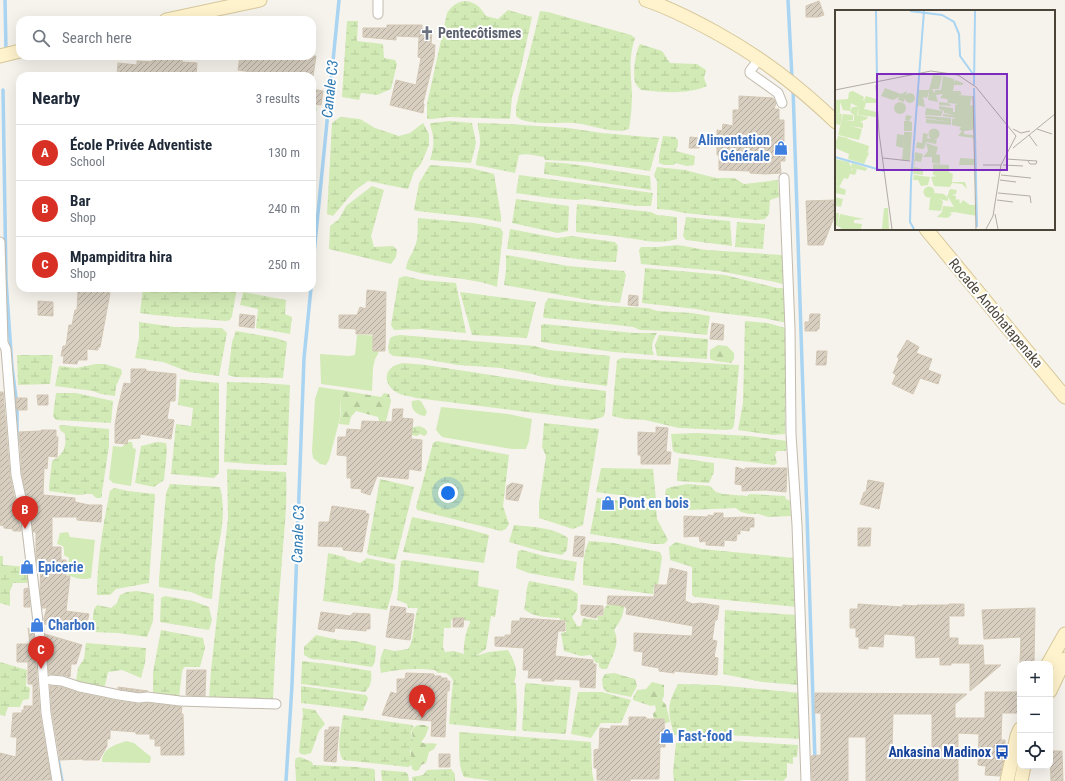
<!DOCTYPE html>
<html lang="en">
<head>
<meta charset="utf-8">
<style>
	:root { --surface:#fff; --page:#f2f2f3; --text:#1f2937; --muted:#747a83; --line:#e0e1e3; --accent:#d93025 }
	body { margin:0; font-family:"Roboto Condensed",sans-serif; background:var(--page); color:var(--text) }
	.controls { position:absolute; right:12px; bottom:12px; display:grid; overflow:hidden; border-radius:8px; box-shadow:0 4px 16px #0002 }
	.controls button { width:36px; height:36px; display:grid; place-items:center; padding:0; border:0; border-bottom:1px solid var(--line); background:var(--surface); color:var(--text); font:20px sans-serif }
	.you { position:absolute; left:448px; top:493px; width:14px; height:14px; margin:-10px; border:3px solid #fff; border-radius:50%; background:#1a73e8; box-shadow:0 0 0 6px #1a73e833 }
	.badge { display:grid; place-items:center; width:26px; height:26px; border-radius:50%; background:var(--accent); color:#fff; font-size:13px; font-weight:700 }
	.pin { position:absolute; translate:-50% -33px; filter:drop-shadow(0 1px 2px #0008) }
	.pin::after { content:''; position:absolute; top:21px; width:14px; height:12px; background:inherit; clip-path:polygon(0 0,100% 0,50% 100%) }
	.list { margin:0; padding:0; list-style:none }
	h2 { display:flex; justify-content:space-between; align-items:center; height:52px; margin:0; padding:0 16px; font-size:17px }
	h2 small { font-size:13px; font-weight:400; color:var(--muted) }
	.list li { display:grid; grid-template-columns:26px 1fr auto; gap:12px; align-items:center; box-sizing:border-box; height:56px; padding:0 16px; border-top:1px solid var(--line) }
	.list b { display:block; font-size:15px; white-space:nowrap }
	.list p { margin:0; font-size:13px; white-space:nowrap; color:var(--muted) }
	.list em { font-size:13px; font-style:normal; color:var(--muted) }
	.icon { flex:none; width:22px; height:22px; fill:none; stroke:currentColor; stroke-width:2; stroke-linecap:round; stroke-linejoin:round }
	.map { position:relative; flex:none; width:1065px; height:781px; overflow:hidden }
	.search { position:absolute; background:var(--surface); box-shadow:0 4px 16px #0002; left:16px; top:16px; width:300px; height:44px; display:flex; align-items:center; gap:10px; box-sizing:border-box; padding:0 14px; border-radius:12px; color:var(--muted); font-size:15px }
	.panel { position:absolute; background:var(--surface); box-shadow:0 4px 16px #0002; left:16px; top:72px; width:300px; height:220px; border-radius:12px }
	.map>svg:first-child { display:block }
	.grass { fill:#d2eab5 }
	.forest { fill:url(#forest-firs) }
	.wetland { fill:url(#wetland-marsh); fill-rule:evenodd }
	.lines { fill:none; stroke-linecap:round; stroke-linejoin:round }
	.stream { stroke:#a9d4f2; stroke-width:3.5 }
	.building { fill:url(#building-hatch); stroke:#d3c7b4; fill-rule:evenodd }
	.minor-casing { stroke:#c2bbae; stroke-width:11 }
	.secondary-casing { stroke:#d6c79b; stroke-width:15 }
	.minor { stroke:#fff; stroke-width:9 }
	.secondary { stroke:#fff3cd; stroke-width:13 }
	.labels { text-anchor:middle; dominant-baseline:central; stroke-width:4; stroke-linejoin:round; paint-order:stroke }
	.worship-label { font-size:14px; font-weight:bold; fill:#5b616d; stroke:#fff; text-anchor:start }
	.shop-label { font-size:14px; font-weight:bold; fill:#366cbe; stroke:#fff; text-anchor:start }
	.street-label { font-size:14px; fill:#4b4439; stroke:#fff }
	.transit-label { font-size:14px; font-weight:bold; fill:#164399; stroke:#fff; text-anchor:end }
	.water-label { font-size:15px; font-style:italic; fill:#2e7ab2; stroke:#fff }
	.inset-river { fill:none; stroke:#a9d4f2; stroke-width:2 }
	.inset-road { fill:none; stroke:#b2ada4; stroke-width:1 }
	.view { fill:#7b2cbf; fill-opacity:0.15; stroke:#7b2cbf; stroke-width:2 }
	.inset-edge { fill:none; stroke:#4b4439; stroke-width:2 }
</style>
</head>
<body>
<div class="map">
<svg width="1065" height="781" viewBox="0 0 1065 781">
	<defs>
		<pattern id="forest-firs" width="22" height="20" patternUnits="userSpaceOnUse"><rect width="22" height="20" fill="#d2eab5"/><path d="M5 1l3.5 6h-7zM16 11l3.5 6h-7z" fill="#b6ca9c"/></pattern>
		<pattern id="wetland-marsh" width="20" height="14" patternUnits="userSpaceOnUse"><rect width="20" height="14" fill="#d2eab5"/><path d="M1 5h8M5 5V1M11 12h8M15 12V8" fill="none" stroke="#b6ca9c"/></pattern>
		<pattern id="building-hatch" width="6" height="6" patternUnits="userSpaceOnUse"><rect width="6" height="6" fill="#d8cfc1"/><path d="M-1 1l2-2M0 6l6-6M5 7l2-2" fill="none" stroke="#b1aa9e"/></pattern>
	</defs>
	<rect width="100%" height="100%" fill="#f6f3ec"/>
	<!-- grass -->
	<path class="grass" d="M357,335H365L381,336L378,354L375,359L373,368L372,391L321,384L320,354L349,356L355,355Z
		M319,387L340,390L341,396L340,418L329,460L326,465L320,464L313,458L312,451L315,399Z
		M418,400L421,401L427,412L425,416C416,415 410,409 412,401Z
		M441,407L508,414L532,419L529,441L526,449H512L442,437L436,430Z
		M127,442H132L133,448L136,449L131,486L113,483L109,479L113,446L122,447Z
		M68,532L70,537L95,540L91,578C80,581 71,577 62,571L61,563L68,564L69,558L64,555V550L63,546L57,544L60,533Z
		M126,741L134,743L151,757L150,763L102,762C102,748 115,745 126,741Z"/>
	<!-- forest -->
	<path class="forest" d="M718,345L727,346L734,353V359L731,363L715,361L710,359V350Z
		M340,390L381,397L384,393L389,394L391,401L384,429L380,424L378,417L356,411L351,417L349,425L339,424C342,413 341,401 340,390Z
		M652,682L664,685V696L662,700L666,705L670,722L665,723L664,719H654L653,714L656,710L655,705L651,706L633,700V698L637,690L646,689Z
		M418,725H424L429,727L425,737L421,742C426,745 431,742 437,744L434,749L429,752L426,763L421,765L419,770L415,771L412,769C412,765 410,754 411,750C411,748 413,747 413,744C414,736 408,730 418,725Z"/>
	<!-- wetland -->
	<path class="wetland" d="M466,1C477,3 480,7 486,16L498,19L508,10L532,17L520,72L512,97L510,119L448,117L432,119H427V104L447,13C452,6 456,2 466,1Z
		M540,11L548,12L631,35L635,38C628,59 631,73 632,94C632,105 631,117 629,129C615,135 589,124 574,123C561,122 524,126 516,116V107Z
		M347,21H358L357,41L383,44L384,58L395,60L397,64L391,89L377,95L361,93L359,100L342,97Z
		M640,44L662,51L670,63L697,64L706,70L704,78L707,86C687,95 662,92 641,90C639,88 636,85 635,82C633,74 635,52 640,44Z
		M312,106L317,107L313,131L312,152Z
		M340,117L360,119L375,128L399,136L410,133L423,123L429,134V145L421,164L414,172L408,189L368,181L354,191L333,216L327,214L332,123Z
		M450,121L472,123L476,143L471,163L430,160C434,147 435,138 430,125L431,123Z
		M478,123L508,124L568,128L602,133L659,138L650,171L589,162L545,160L544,157C536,156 527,153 519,155L515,173L476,165C476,156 481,148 480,139C480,133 477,129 478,123Z
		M663,136L675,137L678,140V146L676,151L695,156L694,165L687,166L675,163L674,165H664L659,163V156Z
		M545,162C581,163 615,172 650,176L651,190L544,174Z
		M430,165L471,168L494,174L501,216V222L480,218L417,211L414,210L419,183Z
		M657,167L685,170L716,178H734L744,184L778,180L779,197L770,200L769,214L765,219L757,220L684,213L670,210L657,209V181L654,175Z
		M519,175L653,193L651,206H636L586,199L576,200L551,198L516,193Z
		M372,186L384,190L371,236L374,247L393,246L397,250L396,257L391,264L329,249L330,226L339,219L346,206Z
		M516,199L569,206L568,231L558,233L512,223Z
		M577,204L651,212L657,215L677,217V239C657,245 646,240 627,238C610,235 593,234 576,232V218Z
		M686,217L730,221L732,246L686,240L683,236Z
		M418,218L474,223L500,228L503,232L497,287C468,276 435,279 406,269C407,258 412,256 415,246C419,238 417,227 418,218Z
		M737,222L765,224L763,249L735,247Z
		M510,229L557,238L571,236L615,242L618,246L616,262C580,262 544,252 507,249Z
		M678,245L706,250L782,255L785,259V283L782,284L775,282L719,271L641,264L639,250L641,247H657Z
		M506,255L568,266L624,271L626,275L620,303L589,300L504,285L506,270Z
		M645,268L725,275L777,288H788L787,323L763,318L711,312L696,309L642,303Z
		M405,276L421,280L456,283L466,333L420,329L394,330L391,325L399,278Z
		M143,288H237L232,316L230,320L226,321L154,315L140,313Z
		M243,292L286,300L285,314L292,317L290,334L256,328L258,309L240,305Z
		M460,292L536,302L527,338L472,335Z
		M549,298L609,306L648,308L657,311L692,313L710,316L707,335L668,331L640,330L633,327L608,324L545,318L543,317L545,303Z
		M745,321L768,323L785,328V434L773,435L738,430L743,403Z
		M139,322L175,327L222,328L227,333L219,376L189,372L163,362L135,358L139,338Z
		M544,324L634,333H657C653,339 650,348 654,354L653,355L614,352L541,342V325Z
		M236,331L276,338L287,342L283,378L235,377L228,375L232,342Z
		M400,335L535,346L549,350L610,356L607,386L543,377L532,374L501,368L458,365L418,358L393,356L389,353L388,347L390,338L394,336Z
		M659,335L708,339L707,359L657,356L655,345Z
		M17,355H53L50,384L18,385Z
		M622,358L739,365L734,426L732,429L727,430L679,428L645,420L625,419L612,416L617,360Z
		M403,363L426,365L556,385L606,391L605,413L603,417L591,420L416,398C410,396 403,396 398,393C388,388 382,377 391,368C394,365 399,364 403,363Z
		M96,364H105L121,369L122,373L116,386L115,396L101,394L93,391L55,386L59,366L76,368Z
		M180,379L219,383V473L214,478L171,474L176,424L191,426L193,408L178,405Z
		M227,382L263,383L290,385L287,465H269L224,462Z
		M56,393H76L113,401L111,423L56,420L53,416Z
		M544,423L599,429L583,525L573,529L539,518V503L546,456L542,447Z
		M60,425L109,429V446L102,492V496L101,498H96L92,494H86L78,495L49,491V487L52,461C63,455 67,447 65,434L60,430L59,426Z
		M419,426L424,428L427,431V434L424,436L420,434L417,436L411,435L410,428Z
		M697,433L750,436L787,441L786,451H777L775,455L777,463L774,465L677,453L673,451L671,434Z
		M437,441L509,455L503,506L509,524L506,529L501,531L417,510L416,507L433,443Z
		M157,442L166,443L167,449L164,480L154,487L135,483L141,446Z
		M679,458L714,463V472L709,483L677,481V477Z
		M601,468L653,469L656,500L596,492Z
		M227,469L286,472C288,506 283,539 281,573C277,615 275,657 273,699L209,698L211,670L228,518Z
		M380,479L414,487L396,559L395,560L369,555L367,553Z
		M170,484L220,487C227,516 220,536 215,565C214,576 213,588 212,599L205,598L191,592L159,587V580L166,493Z
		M688,484L710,486L716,492L723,494L747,496L750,494L785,496L786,499L790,501L791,516L768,517L759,514H749L741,512L736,508L688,510L664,505L666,489L671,487Z
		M114,488L128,491L155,494L149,583L116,589L110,595H97C97,560 103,525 110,491Z
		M597,498L643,503L656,506L657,519L668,540L664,544H653L590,534Z
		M412,517L456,526L489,535L484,563L403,552Z
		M514,525C531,527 553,527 568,538L567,550L562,555L540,551L509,542Z
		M589,541L613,543L660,552L662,557L658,585H654L653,594L583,585C583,570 582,555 589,541Z
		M676,542L702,549L794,558L797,607L695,597L692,595V567L670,560L669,547Z
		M522,550L548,557L577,562L574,581L528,573L516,568L518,551Z
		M328,553L345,557L346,559L360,563L367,558L395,564L393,589L387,610L323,601Z
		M0,556H3V565L29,567L30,583H13L10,591V606L0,603Z
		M405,560L479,571L478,586L499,590L495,617L491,616L486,649L476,656L489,652L508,650C514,660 519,671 514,682L516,684L517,710L516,731L449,724L453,681C451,674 444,671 438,673L435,670C417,668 399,669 381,673C379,664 380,657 384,649L395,651L408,649C415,640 413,620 418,608H408L407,604L397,600L401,561ZM453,618H464V620L470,621C470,625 468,626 467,630C465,637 463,647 464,654L454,651L445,652L443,647L444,628H451V621Z
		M529,581L570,589L578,594L577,610L572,617L577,626H581L583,618L598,620L597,616H603L604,609L607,605H613V601L624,605C624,615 620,622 614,630C621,643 612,657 607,669H602L599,667V663H596L591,655L581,656L564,651L561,633L566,632V621L561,620L559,618C547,617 534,618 524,609C527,599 525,592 529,581Z
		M137,591L154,594L153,621L147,637L118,633L91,632L94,609L97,605L111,608L117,603L120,595L127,592Z
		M165,596L193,601L209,607L212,620L209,630L160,622L161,598Z
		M725,610L796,615L799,685L762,682L723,674Z
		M161,630L203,638L205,648L200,667H184L182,672L179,697L153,694V672Z
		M316,635L339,640L355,641L376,646L375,662L372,667L327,660L311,659L304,655V647Z
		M86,643L146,648L145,663L141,678L122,670L108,672L105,686L100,687L79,684L76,681L78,668L84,659Z
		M302,661L335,665L371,671C372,680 371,686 365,692L301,684Z
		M0,662L27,670L26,686L30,688L29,699L23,700L20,707H8L5,716L0,715Z
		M614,673L635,679L637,686L631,697L607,692L603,688L602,679L605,674Z
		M526,683L571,687L566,732L565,734L524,731L522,730L525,685Z
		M678,684L717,685L800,693L801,739L707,734L674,735C668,710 666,707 678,684Z
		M301,686L366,695L368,698C367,703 364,706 363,711L336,707L301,703Z
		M578,692H602L631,700L621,723H601L591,738L571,734Z
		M302,708L315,710L325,724L319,731L311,753L304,755L301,754L299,752L303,713Z
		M343,715L412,725L414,727L411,732L414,744L410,751L412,765L408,767L343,760C335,748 342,728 343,715Z
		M459,732L591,742L592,772L594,781H493L464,777C457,764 460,747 459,732Z
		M715,740L798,745L797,757H793V764L787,763V777L783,781C775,781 742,779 738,781H674L673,772L676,743Z
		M300,757L312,762L313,765L356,767L374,769L375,771V781H296L295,760L296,758Z
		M451,769L455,774V781H412V777L423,775L427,770Z
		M381,770L405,772L408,774L409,781H382Z"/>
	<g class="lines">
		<!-- stream -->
		<path class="stream" d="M5,0L6,50
			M788,0L792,78
			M793,88L815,760
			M3,90L6,280L12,367L17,406V440
			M312,274L339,0
			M58,759L62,781
			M286,781L292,685L304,358L311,288"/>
	</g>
	<!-- building -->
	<path class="building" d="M819,1L824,15L818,17H806V6Z
		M387,25H422V29L432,30L431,44L435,45L434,58L423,103L424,104L423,113L390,105L396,80L416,85L421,58L418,57L419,37L396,36V40L363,37V28H387Z
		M153,56H173L182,58V62L197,63L196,76H117L118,63L137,65V61L152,62Z
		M240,56H316L313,76H279L238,70Z
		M312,89L323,91L321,105L312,104Z
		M739,96L773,98L776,103L774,109H779V120H784V145H785V161H780L781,173L765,174L750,173V171L719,170V155H717V130L722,131L723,124L733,126V110H739Z
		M690,137L699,138V148H689Z
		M835,200V215L823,245H808L806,201Z
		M87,288H100L99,290L110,293L100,347H98V350L87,349V360H78L77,364L63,363L64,356H61L63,346H66L69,325H72L75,310H77L78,291L86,292Z
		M367,290L386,292L385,351H373V334H356V329L339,328V315H357L360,307L366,309Z
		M629,295L638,296V306L628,305Z
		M38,301L53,302V316L38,315Z
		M240,314L255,316L254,328L239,326Z
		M810,314H820L819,329H817V331H805V322H809Z
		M712,323L724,325L723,340L710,339Z
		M907,340L919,347L916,353L932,359L928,370L941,375L938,384L920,378L913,394L892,384L896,375L893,373L899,359L897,357Z
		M817,351H827L826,365H816Z
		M131,369H146V371L176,374L175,401H170L167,419L174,420L171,439L140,434V438L128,439L127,444L115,443V425L118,407L124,383L131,384Z
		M0,392H3L10,476L21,531H13V529L4,528V526L0,525Z
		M37,395H48V405H38Z
		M16,398H27V410H17Z
		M393,409H403L402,418L413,419L411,439L422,440L421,471L409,469L408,479L377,476L370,495L361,492L362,489L351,488V478H347V456L337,455L338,437H346L347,429L361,430L362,421L392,422Z
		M656,427L668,428L666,452H671L670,464H641V455H638V432L656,433Z
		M41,430H56V437H58L57,457L48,456L47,469L44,468L43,495L75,498V502L89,505H102L101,522L77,520V517H52V547H61V560H66V576H70L66,611L89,614L87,623H82V627L44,624V618L47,608H42L40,588L41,566H37L36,553V532H33L22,474L19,432L41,431Z
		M736,467L745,470V468H787L786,492L765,490L742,491V485L735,484Z
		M868,480L884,483L879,509L860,504L864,492H866Z
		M512,483L523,485L518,501L506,499L507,486Z
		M332,506L366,511L365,513L369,514L362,552L343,550V547L318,546L319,522H329Z
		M714,513H723V518L744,517L754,518V527H750L749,531L740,530V534H737L736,541L724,540V546L706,545V541L700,542L699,536L684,537V516L708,517V515L714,516Z
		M858,528H871L870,546H858Z
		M575,536L585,537L583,557L573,556Z
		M670,568L687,572L685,601L693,604L701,603L719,606L717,620H715L712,640L717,641L714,657L718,658L717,675L674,671V673L659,671V668L642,665L643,652L634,651V633L692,636L693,626L626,614L627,608L625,607V606L607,604L608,596L654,597L655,585H667Z
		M28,588L30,607H24V589Z
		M858,604L902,607L903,605L917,606V605H949V604H964V616H949V638H958V645H983L984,665H1001L970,691V663H951V665H940V657L916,658L915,636L884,634L883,647L868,646V649L859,648V637H856V628H850V609H858Z
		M581,605L603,606V615H597L596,618L581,615Z
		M391,606L406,608L405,613L414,614L410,640L386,637Z
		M1035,608L1034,664H1020L1021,637L984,639L982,610Z
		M321,612L350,616L353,613L370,614V629H366V631L335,628L334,632L318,629Z
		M453,618H464L463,627H453Z
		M520,618L565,621V631H558L555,656L593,660V664H596L595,688L580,687V680L554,679V681H542V678H528L529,670H523L524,648L495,646V637H505V635H511L512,621H520Z
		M28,628L33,630L40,714L51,780L0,781V753L16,757L17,737H11L13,713H22V710H24V706H33V684H28V662H17V644H30Z
		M45,634L82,645L76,664H71L70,677L63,675L49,674Z
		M187,670H206L205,696L186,695Z
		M406,673L434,674V676H441V678H447V681H450L449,691H447L445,737L431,736L432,721L399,718L382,715L391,692L397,694V679H405Z
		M50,686L61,687L79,693L118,701L138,704L147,703L182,707L181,714H183L184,755H161V746H155V739H150V734H136V732L110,730V739H107V746L99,760H83V759L60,760L52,712Z
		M118,687L148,691L139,692L118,689Z
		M985,692H1020V713H1002L1001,740H1005V755L1000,776L985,775L986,766L978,765L979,734L958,733V781H866V737H848V781H812L811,756L821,755V713H815V693L967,694L955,704V718H985ZM893,714H932V749L892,748Z
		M629,717H646V719H664L665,747H660L659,779H630V781L597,780V768H594V750L599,749L600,728L611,729V726H629Z
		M329,727H339L336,762L324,761L325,730H329Z
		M1050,751H1062L1063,781H1051Z
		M439,754H450V767H439Z"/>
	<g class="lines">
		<defs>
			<path id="minor" d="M378,14V0
				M759,59L750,71V73L778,93L782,103
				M784,178L790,329L791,434L797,525L806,781
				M0,242L3,343L6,349L16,475L26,521L41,647L46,713L57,781
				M51,680L62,681L80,687L95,690L119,695L139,698L147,697L180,701L276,704"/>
			<path id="secondary" d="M646,0C670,8 693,20 715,32C762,58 797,85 836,122
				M166,20L260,0
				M0,56L20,51
				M926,229L1065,397
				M1048,664L1065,634
				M1050,691L1065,659
				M1007,781L1017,736L1020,729
				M1021,781L1024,766"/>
		</defs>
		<!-- minor casing -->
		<use href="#minor" class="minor-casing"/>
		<!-- secondary casing -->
		<use href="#secondary" class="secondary-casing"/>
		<!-- minor -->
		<use href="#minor" class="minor"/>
		<!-- secondary -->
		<use href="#secondary" class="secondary"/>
	</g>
	<!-- icons -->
	<defs>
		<symbol id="church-bare" viewBox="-9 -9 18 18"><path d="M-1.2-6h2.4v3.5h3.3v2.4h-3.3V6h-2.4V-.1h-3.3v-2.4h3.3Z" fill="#6b7280" stroke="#fff" stroke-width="2.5" paint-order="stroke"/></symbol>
		<symbol id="shop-bare" viewBox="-9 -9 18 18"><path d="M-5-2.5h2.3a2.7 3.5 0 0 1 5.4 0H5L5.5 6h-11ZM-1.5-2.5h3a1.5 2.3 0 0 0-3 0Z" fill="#3f7fe0" stroke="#fff" stroke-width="2.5" paint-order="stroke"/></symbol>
		<symbol id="bus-bare" viewBox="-9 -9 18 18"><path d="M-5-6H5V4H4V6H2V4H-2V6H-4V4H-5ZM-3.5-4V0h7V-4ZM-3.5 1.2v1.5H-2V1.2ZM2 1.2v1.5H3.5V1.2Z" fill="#1a4fb4" stroke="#fff" stroke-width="2.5" paint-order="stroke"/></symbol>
	</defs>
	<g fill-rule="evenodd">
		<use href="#church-bare" x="417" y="23" width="20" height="20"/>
		<use href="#shop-bare" x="771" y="138" width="20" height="20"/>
		<use href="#shop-bare" x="598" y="493" width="20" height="20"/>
		<use href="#shop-bare" x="17" y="557" width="20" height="20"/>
		<use href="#shop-bare" x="27" y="615" width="20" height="20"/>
		<use href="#shop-bare" x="657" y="726" width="20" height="20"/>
		<use href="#bus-bare" x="992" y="742" width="20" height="20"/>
	</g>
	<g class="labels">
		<!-- worship labels -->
		<g class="worship-label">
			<text x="438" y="33">Pentecôtismes</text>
		</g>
		<!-- shop labels -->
		<g class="shop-label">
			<text x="770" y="140" text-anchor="end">Alimentation<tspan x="770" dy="16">Générale</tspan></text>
			<text x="619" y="503">Pont en bois</text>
			<text x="38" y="567">Epicerie</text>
			<text x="48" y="625">Charbon</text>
			<text x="678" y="736">Fast-food</text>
		</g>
		<!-- street labels -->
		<g class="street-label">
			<text transform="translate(996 313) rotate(50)">Rocade Andohatapenaka</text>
		</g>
		<!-- transit labels -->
		<g class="transit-label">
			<text x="991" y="752">Ankasina Madinox</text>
		</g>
		<!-- water labels -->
		<g class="water-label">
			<text transform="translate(330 89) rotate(-84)">Canale C3</text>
			<text transform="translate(298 534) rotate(-88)">Canale C3</text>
		</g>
	</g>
	<!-- overview -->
	<g transform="translate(835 10)">
		<rect width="220" height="220" fill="#f6f3ec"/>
		<path d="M5,204L29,209L19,210V213L27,214L26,219H7L3,216Z" fill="#d2eab5"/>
		<path d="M98,65L107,66L104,79H97L100,83V80H106L108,66L119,69V73L120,70L128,73V75H119L118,81H125L127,84L124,85L137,86L135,95L138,96V120L129,121V124L138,125L139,128L123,126L127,121L124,120L126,117L117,115V109L121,108L108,106V104L120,105L109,103V101L104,99V96L118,98V102H126H120V95L123,94L113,93L117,96L104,95V92L113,93L112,89L105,88L108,84L101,85L103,92L93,90L94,81L92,88L88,87L90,97L82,95V80H94ZM50,78L66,84L72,81L69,92L63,90L64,87L58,90L46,86ZM18,81L29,87L28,90L31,92L29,90L31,86L41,89V93H31L29,99L26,98L41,102V107L23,105L24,97L22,105L33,107L32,109L25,112L28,113V118L15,116L27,119L24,130L3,125L8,104L18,105V110H11L19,111V105L15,102L17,97H23L16,93L15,101L8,100L5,92V103H2L7,104L6,111L5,115L0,114V90L13,89L14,82ZM70 88a5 5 0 1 1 10 0a5 5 0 1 1-10 0ZM59 98a6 6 0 1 1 12 0a6 6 0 1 1-12 0ZM91,98L108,101L106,106L90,105ZM71,105L77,106L74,111L77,112V121H69V111H73L70,110ZM91,106L116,108V112L90,108ZM91,109L116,112V115L91,113ZM93.5 124a5.5 5.5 0 1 1 11 0a5.5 5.5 0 1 1-11 0ZM69,122H77L75,150H67L69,130L68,138L61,136L62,124L69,125ZM88,123L93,124L92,128L102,130L101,134L91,132L89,139L81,138L82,132L87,133ZM3,126L13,128L12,133L13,129L34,136L33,142L30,141L34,143L29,154L13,149L14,144L0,138V129L2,130ZM91,133L103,137L101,144L105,145V154L97,153V147H88L93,141ZM80,142L88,144L86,152L80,151L79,157L88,159V165L78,164ZM125,148L140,149V155H124ZM0,149L14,152L16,157L17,153L32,158L31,161L17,158L16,161L18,158L22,160L20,165L11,163L12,158L11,163L4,161L15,164L13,169L9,168L4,177L11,180L10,185L0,183V177H3L0,176V171L4,172L0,170V161L4,162L0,161ZM98,154L114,155V162L118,164L117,172H130L132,179L127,174L117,173L115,177L99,176L96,167L102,166L98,165ZM79,165L95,167L93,175L86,176L83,170H78ZM88.5 182a5.5 5.5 0 1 1 11 0a5.5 5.5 0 1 1-11 0ZM115,179L122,180L121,184L117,185L121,186V190L124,189L125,194L128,190L135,195H142V206L119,202L114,203L117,204L113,208L102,207L107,202L108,196L119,197L113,187V191L104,189L108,191L106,201L94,200L95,189L99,183L109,184L112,187ZM0,187L8,189L6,197L2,196L3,192L1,197V203H4L3,216L0,215ZM49,198H53L54,219H47Z" fill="#d2eab5"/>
		<path class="inset-river" d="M41,1L42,70M75,1L107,5L119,12L124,24L125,46L138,64M139,75L140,1M139,78L142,217M0,147L49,161M79,219L75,212L76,171L89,1"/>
		<path class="inset-road" d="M41,75L44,123L57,219M0,80L96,61L123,65L141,77L181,126L166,155L158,206L151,219M138,86L141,219M178,119L186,123L195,121M202,119L217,124M194,125L202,136M178,138L220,104M48,148L75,151M171,149L202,151M193,151L195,154H201L202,151M148,155H166M168,155L188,156M166,165L196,168M165,170L181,172M163,183L195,186L196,193M162,190L178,192M160,204L163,219"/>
		<path class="view" d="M42,64H172V160H42Z"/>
		<rect width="220" height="220" class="inset-edge"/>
	</g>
</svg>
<div class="controls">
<button>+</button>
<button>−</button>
<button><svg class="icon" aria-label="locate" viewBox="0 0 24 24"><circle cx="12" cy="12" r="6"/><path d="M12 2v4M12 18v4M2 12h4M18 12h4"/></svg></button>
</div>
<div class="you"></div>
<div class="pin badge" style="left:422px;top:718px">A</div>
<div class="pin badge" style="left:25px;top:529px">B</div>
<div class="pin badge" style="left:41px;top:669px">C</div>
<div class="search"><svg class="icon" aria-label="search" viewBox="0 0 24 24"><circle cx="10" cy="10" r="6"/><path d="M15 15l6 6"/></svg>Search here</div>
<section class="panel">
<h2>Nearby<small>3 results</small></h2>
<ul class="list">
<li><span class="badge">A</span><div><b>École Privée Adventiste</b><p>School</p></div><em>130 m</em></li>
<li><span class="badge">B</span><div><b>Bar</b><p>Shop</p></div><em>240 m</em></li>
<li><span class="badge">C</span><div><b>Mpampiditra hira</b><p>Shop</p></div><em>250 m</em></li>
</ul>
</section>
</div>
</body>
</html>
